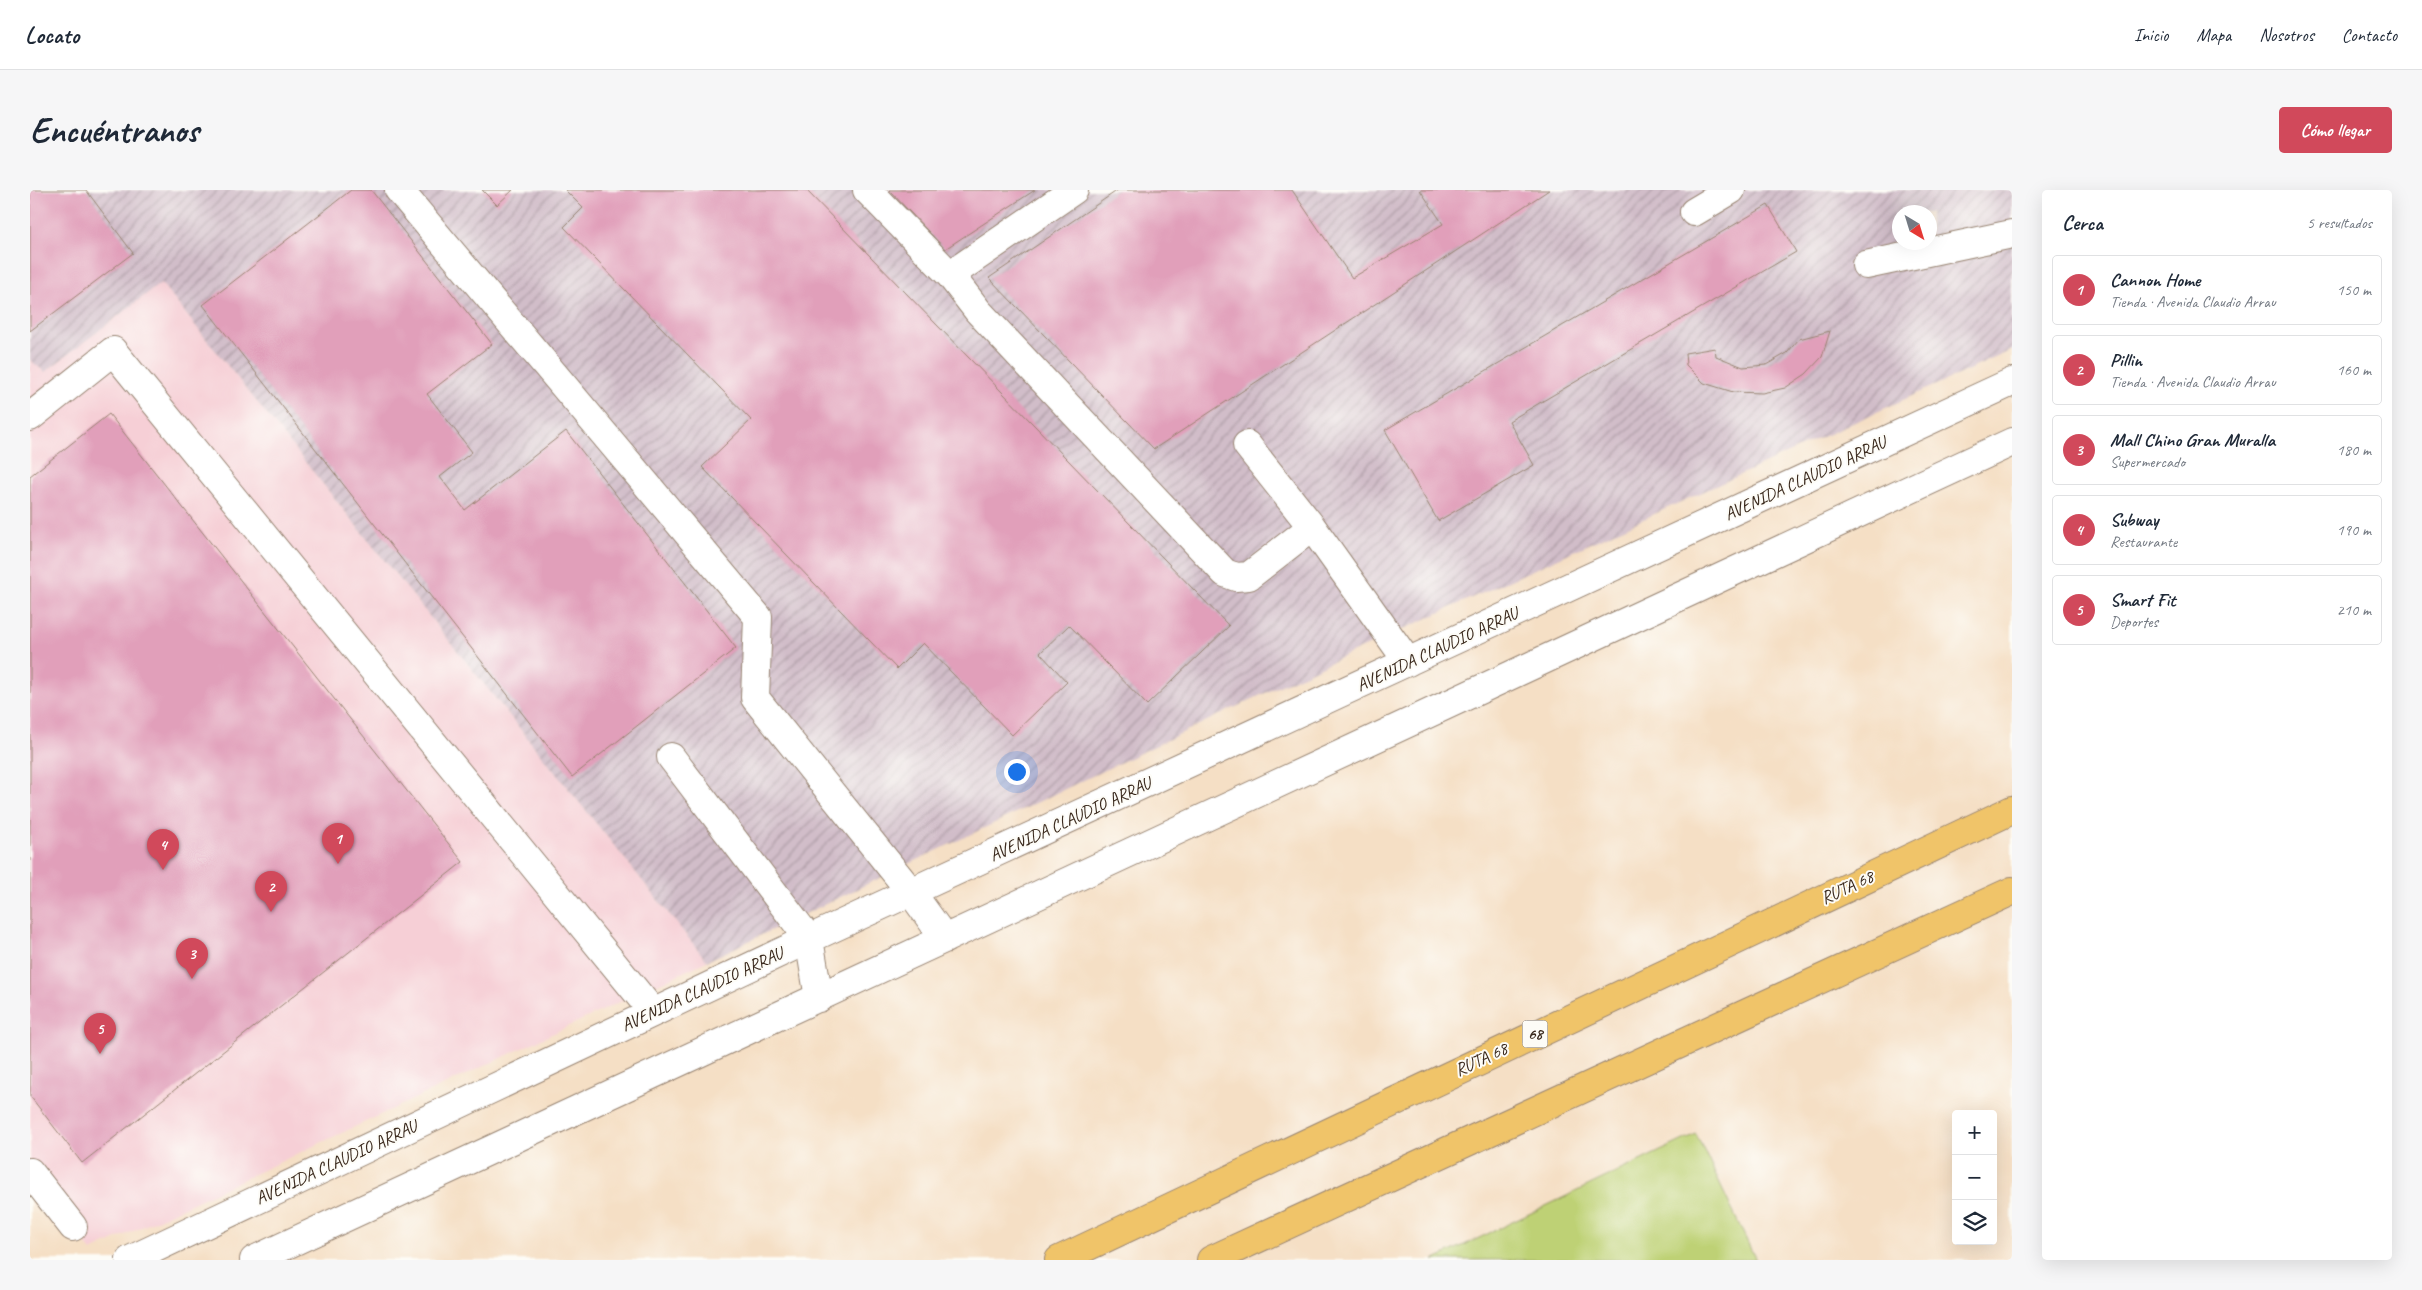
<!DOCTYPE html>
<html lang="es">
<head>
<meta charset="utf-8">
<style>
	:root { --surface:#fff; --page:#f6f6f7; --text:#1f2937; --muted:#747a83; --line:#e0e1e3; --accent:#d1495b }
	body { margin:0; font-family:Caveat,sans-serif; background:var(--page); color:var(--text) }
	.controls { position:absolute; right:15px; bottom:15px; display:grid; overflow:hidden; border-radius:5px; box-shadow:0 5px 20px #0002 }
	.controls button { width:45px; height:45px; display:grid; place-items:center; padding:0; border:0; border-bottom:1px solid var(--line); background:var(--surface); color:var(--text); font:25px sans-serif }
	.compass { position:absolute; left:1862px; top:15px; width:45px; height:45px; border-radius:50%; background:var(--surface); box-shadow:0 5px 20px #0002; rotate:142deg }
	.you { position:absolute; left:986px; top:581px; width:18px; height:18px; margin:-12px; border:4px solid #fff; border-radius:50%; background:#1a73e8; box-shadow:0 0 0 8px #1a73e833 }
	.badge { display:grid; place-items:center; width:32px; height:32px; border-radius:50%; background:var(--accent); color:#fff; font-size:16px; font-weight:700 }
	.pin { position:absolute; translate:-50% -41px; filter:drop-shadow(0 1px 2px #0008) }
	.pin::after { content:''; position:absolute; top:26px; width:18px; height:15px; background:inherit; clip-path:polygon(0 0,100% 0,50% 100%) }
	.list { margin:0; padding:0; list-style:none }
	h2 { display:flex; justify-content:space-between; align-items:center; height:65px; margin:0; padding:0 20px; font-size:21px }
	h2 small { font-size:16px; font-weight:400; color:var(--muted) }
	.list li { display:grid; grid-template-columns:32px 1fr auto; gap:15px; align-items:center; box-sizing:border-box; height:70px; margin:0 10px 10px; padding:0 10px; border:1px solid var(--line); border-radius:5px }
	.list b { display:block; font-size:19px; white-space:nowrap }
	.list p { margin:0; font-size:16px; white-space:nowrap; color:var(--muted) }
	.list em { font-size:16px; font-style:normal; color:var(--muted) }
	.icon { flex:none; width:28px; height:28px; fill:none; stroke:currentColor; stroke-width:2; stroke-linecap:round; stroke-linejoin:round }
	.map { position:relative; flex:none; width:1982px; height:1070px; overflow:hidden; border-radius:5px }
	header { display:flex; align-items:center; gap:30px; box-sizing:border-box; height:70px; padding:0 25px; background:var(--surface); border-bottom:1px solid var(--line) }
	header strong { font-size:24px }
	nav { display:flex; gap:28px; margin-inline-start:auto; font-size:18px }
	.intro { display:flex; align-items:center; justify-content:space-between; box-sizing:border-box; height:120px; padding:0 30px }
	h1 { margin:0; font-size:35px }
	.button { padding:12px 22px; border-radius:5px; background:var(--accent); color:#fff; font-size:18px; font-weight:700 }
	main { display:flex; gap:30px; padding:0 30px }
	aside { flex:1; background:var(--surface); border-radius:5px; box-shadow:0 5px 20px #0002 }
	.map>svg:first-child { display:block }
	.built { fill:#f6cfd6 }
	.industrial { fill:url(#industrial-furrows); fill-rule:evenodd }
	.green { fill:#bed174; stroke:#7c7e49 }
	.building { fill:#e19fba }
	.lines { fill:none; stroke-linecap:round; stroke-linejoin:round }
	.minor-casing { stroke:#988472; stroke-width:30 }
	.highway-casing { stroke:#988472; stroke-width:30 }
	.minor { stroke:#fff; stroke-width:28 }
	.highway { stroke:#f0c469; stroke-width:28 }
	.labels { text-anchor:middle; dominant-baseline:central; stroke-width:4; stroke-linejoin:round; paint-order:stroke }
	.shield { fill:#fdfcf7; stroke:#75695f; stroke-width:1 }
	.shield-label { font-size:16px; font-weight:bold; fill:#3b2a1e }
	.street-label { font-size:18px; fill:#3b2a1e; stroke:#fdfcf7 }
</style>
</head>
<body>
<header>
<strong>Locato</strong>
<nav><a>Inicio</a><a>Mapa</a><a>Nosotros</a><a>Contacto</a></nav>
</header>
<div class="intro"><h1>Encuéntranos</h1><a class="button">Cómo llegar</a></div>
<main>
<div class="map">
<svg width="1982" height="1070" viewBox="0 0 1982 1070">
	<defs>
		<pattern id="industrial-furrows" width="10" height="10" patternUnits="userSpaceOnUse" patternTransform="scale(1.25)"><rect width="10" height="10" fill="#d1bdc9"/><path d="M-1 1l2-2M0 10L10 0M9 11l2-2" fill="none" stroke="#ab9aa3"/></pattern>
	</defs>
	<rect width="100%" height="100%" fill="#fdfcf7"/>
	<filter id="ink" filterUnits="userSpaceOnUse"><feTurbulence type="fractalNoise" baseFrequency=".02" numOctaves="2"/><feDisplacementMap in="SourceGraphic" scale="10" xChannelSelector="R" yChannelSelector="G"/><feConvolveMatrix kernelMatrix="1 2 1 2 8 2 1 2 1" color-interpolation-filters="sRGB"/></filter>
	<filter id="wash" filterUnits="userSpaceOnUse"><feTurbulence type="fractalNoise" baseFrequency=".0096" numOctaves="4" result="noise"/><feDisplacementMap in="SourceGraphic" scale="20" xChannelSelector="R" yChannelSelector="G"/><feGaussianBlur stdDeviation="1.12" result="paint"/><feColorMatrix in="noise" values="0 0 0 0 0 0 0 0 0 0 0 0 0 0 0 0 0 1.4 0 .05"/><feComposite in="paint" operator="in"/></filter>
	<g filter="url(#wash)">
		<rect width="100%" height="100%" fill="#f5dfc5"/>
		<!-- built -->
		<path class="built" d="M131,93L677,771L61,1061L0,988V170L15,182Z"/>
		<!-- industrial -->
		<path class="industrial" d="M0,0H1982V160L1258,492L677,771L131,93L15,182L0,170ZM1870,22H1900V52H1870Z"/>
		<!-- green -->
		<path class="green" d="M1666,944L1726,1070H1403Z"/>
		<g id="blocks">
			<!-- building -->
			<path class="building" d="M0,0H56L103,63L0,141Z
				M321,0H341L462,154L397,204L442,262L410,287L435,320L536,241L706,458L542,587L173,115Z
				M452,0H483L467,15Z
				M535,0H776L1199,436L1117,515L1039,435L1010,463L1037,492L982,545L893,453L867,479L672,277L721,230L534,37L553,18Z
				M859,0H1005L915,59Z
				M1088,0H1262L1322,88L1413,34L1390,0H1519L1124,259L959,88Z
				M1738,15L1766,62L1479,231L1504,275L1408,331L1355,240Z
				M1800,141L1792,167L1776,184L1755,198L1732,203L1703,202L1674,193L1656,175L1655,163L1685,158L1686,166L1713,177L1736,175L1757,163L1769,149Z
				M79,224L433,672L52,973L0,906V286Z"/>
		</g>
	</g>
	<g filter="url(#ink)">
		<use href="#blocks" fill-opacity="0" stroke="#988472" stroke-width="1"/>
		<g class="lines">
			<defs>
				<path id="minor" d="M369,0L728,427L725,508L881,702L915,749
					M837,0L920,85
					M1044,0L920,85L948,121L1195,383L1206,387L1219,386L1282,337
					M1664,22L1701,0
					M1836,75L1982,44
					M0,227L83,161L623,822
					M1217,255L1282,337L1378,472
					M641,567L779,749L789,808
					M0,982L43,1037
					M100,1070L779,749L1982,192
					M224,1070L1982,252"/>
				<path id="highway" d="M1029,1070L1982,620
					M1181,1070L1982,701"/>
			</defs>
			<!-- minor casing -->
			<use href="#minor" class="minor-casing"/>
			<!-- highway casing -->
			<use href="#highway" class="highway-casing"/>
			<!-- minor -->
			<use href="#minor" class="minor"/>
			<!-- highway -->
			<use href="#highway" class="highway"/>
		</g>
	</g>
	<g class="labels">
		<!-- shield labels -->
		<rect class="shield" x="1492.5" y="830.5" width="25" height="27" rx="4"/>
		<g class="shield-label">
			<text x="1505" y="844">68</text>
		</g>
		<!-- street labels -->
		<g class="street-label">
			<text transform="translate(1775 288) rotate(-25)">AVENIDA CLAUDIO ARRAU</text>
			<text transform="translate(1407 459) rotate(-25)">AVENIDA CLAUDIO ARRAU</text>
			<text transform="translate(1040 629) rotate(-25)">AVENIDA CLAUDIO ARRAU</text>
			<text transform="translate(1817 697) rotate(-25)">RUTA 68</text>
			<text transform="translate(672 799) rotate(-25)">AVENIDA CLAUDIO ARRAU</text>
			<text transform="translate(1451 869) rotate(-25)">RUTA 68</text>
			<text transform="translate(306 972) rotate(-25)">AVENIDA CLAUDIO ARRAU</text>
		</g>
	</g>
</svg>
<div class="controls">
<button>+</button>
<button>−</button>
<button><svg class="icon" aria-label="layers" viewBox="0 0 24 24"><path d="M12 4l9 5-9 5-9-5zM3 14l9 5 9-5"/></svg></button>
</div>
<svg class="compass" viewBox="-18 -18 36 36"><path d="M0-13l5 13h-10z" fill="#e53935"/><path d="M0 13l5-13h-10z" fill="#747a83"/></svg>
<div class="you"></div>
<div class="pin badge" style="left:308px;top:674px">1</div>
<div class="pin badge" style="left:241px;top:722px">2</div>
<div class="pin badge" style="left:162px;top:789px">3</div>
<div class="pin badge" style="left:133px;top:680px">4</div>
<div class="pin badge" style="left:70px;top:864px">5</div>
</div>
<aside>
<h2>Cerca<small>5 resultados</small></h2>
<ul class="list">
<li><span class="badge">1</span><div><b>Cannon Home</b><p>Tienda · Avenida Claudio Arrau</p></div><em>150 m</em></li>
<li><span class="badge">2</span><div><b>Pillin</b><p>Tienda · Avenida Claudio Arrau</p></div><em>160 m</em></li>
<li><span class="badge">3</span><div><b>Mall Chino Gran Muralla</b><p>Supermercado</p></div><em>180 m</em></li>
<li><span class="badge">4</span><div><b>Subway</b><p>Restaurante</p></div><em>190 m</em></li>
<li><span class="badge">5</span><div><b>Smart Fit</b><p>Deportes</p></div><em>210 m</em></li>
</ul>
</aside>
</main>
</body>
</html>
